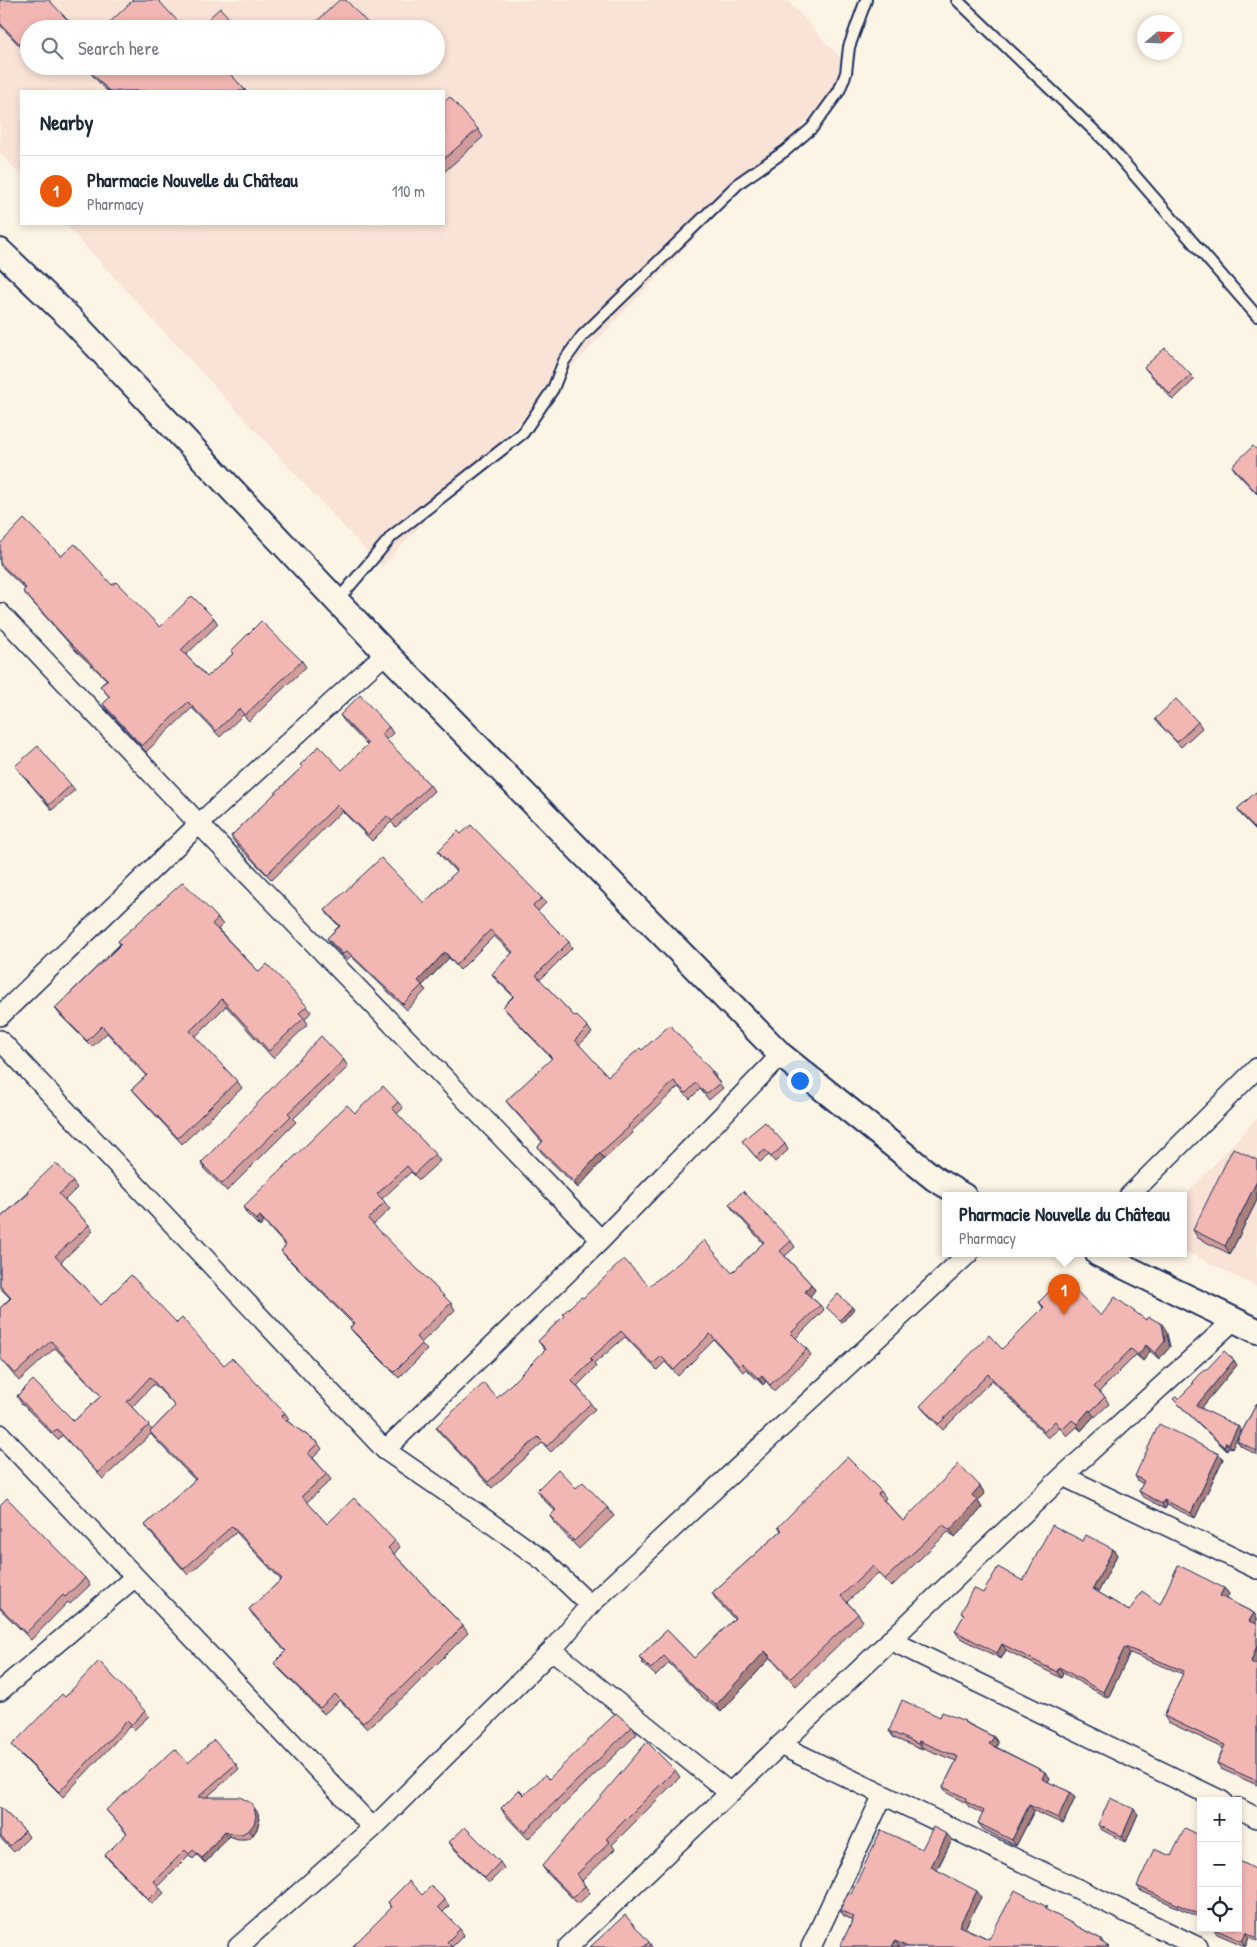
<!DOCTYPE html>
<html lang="en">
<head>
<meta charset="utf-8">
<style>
	:root { --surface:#fff; --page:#f2f2f3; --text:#1f2937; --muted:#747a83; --line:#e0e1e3; --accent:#ea580c }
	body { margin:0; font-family:"Patrick Hand",sans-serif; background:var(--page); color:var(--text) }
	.controls { position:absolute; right:15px; bottom:15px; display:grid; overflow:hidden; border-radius:0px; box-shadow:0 2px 8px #0003 }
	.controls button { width:45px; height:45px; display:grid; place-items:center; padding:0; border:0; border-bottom:1px solid var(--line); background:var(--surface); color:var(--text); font:25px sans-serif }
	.compass { position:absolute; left:1137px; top:15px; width:45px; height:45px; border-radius:50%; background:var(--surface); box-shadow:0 2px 8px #0003; rotate:71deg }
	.you { position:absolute; left:799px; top:1080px; width:18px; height:18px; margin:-12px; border:4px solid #fff; border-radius:50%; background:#1a73e8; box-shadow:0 0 0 8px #1a73e833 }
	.badge { display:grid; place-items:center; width:32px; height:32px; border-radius:50%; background:var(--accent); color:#fff; font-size:16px; font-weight:700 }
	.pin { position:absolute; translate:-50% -41px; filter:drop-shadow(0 1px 2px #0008) }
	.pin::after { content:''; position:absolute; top:26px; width:18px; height:15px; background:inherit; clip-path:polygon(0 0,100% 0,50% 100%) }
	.popup { position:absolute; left:942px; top:1192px; width:245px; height:65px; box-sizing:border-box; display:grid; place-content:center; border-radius:0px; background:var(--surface); filter:drop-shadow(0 1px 4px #0005); font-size:16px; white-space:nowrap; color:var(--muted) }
	.popup b { font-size:19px; color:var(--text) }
	.popup::after { content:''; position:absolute; left:50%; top:100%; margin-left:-10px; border:10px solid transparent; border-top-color:var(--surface) }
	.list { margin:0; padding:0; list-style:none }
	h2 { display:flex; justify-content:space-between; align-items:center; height:65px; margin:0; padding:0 20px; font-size:21px }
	h2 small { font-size:16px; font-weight:400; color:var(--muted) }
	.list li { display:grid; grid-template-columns:32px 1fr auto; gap:15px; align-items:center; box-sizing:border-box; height:70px; padding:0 20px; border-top:1px solid var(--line) }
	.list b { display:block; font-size:19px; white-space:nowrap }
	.list p { margin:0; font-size:16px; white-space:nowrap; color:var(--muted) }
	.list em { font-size:16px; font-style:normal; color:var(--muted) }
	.icon { flex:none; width:28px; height:28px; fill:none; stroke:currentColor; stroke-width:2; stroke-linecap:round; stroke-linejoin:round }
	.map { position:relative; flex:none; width:1257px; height:1947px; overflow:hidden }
	.search { position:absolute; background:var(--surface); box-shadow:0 2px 8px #0003; left:20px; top:20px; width:425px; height:55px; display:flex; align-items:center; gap:12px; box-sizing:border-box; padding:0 18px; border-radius:28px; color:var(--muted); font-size:19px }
	.panel { position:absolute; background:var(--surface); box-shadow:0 2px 8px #0003; left:20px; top:90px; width:425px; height:135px; border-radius:0px }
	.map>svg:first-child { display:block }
	.built { fill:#f9e2d6; fill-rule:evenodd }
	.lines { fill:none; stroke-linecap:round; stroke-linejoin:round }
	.service-casing { stroke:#1b2f5e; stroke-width:14 }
	.minor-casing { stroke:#1b2f5e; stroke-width:22 }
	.tertiary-casing { stroke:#1b2f5e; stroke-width:28 }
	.service { stroke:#fcf5e5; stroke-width:10 }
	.minor { stroke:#fcf5e5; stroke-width:19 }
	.tertiary { stroke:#fcf5e5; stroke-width:24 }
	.wall { fill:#d19d9a; stroke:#1b2f5e; fill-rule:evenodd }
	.shaded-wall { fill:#aa807d; stroke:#1b2f5e }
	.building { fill:#f3b7b3; stroke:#1b2f5e }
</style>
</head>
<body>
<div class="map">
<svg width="1257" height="1947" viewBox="0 0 1257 1947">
	<rect width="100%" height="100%" fill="#fcf5e5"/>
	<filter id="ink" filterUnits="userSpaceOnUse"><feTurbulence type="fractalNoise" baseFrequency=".02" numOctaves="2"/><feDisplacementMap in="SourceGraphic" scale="10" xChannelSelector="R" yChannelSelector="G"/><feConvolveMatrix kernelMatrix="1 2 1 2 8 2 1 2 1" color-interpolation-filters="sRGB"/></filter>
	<g filter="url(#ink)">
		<!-- built -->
		<path class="built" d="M0,0H787L842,60V83L381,567L65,224H444V91H21V176L0,153ZM29,29H436V66H29Z
			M1257,1118V1287L1183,1250V1198Z"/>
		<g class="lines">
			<defs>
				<path id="service" d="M957,0L1104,140L1257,316
					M337,601L392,536L523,433L553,389L564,361L582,336L740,182L785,151L812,128L839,91L846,73L849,47L866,0"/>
				<path id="minor" d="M0,613L199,824L601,1240
					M0,1016L199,824L386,653
					M0,1040L385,1450L478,1514L544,1561L590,1605
					M1129,1196L1257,1068
					M0,1434L373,1828
					M385,1450L601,1240L781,1055
					M1063,1476L1257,1569
					M890,1640L1222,1801
					M552,1650L730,1793
					M0,1691L135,1577
					M780,1745L1198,1947
					M1238,1808L1257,1818
					M238,1947L373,1828L552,1650L590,1605L968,1254
					M568,1947L1063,1476L1234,1320
					M811,1947L883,1795"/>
				<path id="tertiary" d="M0,251L71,319L386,653L781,1055L935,1179L964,1196
					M1098,1254L1257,1331"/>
			</defs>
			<!-- service casing -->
			<use href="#service" class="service-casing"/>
			<!-- minor casing -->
			<use href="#minor" class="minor-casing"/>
			<!-- tertiary casing -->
			<use href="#tertiary" class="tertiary-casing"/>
			<!-- service -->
			<use href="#service" class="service"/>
			<!-- minor -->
			<use href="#minor" class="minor"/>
			<!-- tertiary -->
			<use href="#tertiary" class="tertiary"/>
		</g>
		<!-- wall -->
		<path class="wall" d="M0,0L29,29V56L0,25Z
			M84,66H226L224,68L246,91H107Z
			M444,102L478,129L483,137L444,172Z
			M1144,367L1191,375L1194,380L1173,400L1148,372Z
			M1257,450V494L1235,471L1232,466Z
			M0,544L61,556L112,585L160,627L214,618L218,624L186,655L207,677L233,654L231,651L302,661L306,667L249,721L243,715L220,737L192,708L146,752L107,710L103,704L110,698L100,686L107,680L75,650L27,596L23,591L25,589L0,565Z
			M340,715L389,727L393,733L386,740L430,785L434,791L396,827L391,822L372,841L342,811L272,880L235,843L231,836L302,767L300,765L342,770L367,745L344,721Z
			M1155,719L1198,722L1202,728L1181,747L1159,724Z
			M15,766L71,785L75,790L52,810Z
			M1257,792V831L1241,815L1237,809Z
			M461,834L542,898L546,903L538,911L569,942L572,948L540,980L574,1016L588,1027L592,1033L579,1045L608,1076L642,1050L712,1071L716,1076L715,1078L723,1088L709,1100L700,1089L690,1099L678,1087L632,1131L633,1133L604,1159L578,1188L542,1153L538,1147L542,1142L510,1106L506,1101L552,1059L507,1012L503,1007L513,996L496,980L492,974L512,953L494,936L460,970L449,958L422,986L426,990L407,1010L351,956L347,960L331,944L327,938L339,926L329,916L325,910L424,903L456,872L442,857L438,851Z
			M218,918L223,925L218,929L259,972L307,1006L311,1012L305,1019L308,1024L273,1058L226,1006L195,1037L237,1081L242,1088L182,1144L137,1095L132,1089L146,1076L107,1033L92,1047L60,1015L55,1008L120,944L118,941Z
			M344,1060L348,1067L293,1119L296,1122L227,1191L205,1170L201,1163Z
			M398,1102L403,1108L397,1114L435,1154L440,1161L419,1180L411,1172L382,1199L390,1209L373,1225L451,1303L455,1310L421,1343L427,1350L399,1378L355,1334L350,1328L353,1324L286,1257L281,1251L286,1246L264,1222L260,1227L247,1214L243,1207L355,1113Z
			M742,1141L785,1144L788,1150L775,1162L769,1155L760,1162Z
			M1257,1160V1200L1230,1254L1198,1238L1193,1230Z
			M73,1182L77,1188L65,1200L89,1225L93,1231L61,1262L101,1305L177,1323L224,1365L285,1413L289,1419L287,1421L318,1443L322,1449L313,1458L327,1474L331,1480L307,1502L327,1524L395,1541L400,1547L394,1554L463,1626L468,1633L409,1692L367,1729L340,1700L324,1714L279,1669L274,1663L286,1652L253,1615L249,1609L281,1580L236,1532L188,1575L149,1531L145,1525L195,1480L154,1438L151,1434L103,1479L62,1435L58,1440L21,1403L17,1396L74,1421L101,1396L55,1348L19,1381L0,1359V1308L10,1298L0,1288V1218L28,1193L27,1191ZM154,1384L175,1406L152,1430L132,1407Z
			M729,1204L791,1241L795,1247L785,1256L811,1284L815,1290L810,1296L820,1305L824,1310L796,1338L807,1349L811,1355L774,1391L766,1381L763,1385L746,1369L743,1372L714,1340L678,1376L665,1362L657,1370L625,1337L594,1364L596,1367L577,1386L595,1409L551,1452L542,1443L492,1488L440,1433L436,1427L497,1398L545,1350L538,1341L583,1298L649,1286L732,1273L763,1243L733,1210Z
			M1039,1302L1101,1316L1146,1320L1166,1330L1170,1347L1159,1359L1150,1351L1143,1361L1136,1355L1099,1392L1105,1397L1109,1404L1095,1417L1094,1416L1081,1431L1077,1427L1067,1436L1060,1428L1048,1438L992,1380L943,1430L925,1412L920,1406L1002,1349L1043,1308Z
			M1237,1365L1201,1408L1241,1430L1232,1448L1229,1447L1227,1451L1177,1403L1173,1399L1179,1398L1193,1384L1192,1382L1206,1370Z
			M1257,1403V1455L1241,1446L1237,1441Z
			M1219,1454L1223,1459L1195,1518L1167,1505L1165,1509L1142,1496L1139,1491L1143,1484L1138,1481L1135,1476Z
			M980,1486L985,1494L978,1501L982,1508L955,1537L948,1532L891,1587L878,1573L847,1602L858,1614L863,1621L796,1686L770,1658L721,1712L701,1696L669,1663L656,1676L644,1665L639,1657L667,1630L694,1658L734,1619L717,1601L712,1593L781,1531L778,1527L881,1491L886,1498L884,1500L903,1521Z
			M576,1488L608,1508L614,1516L579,1549L555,1524L550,1516L555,1511L542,1498L537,1490Z
			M0,1505L85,1578L90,1585L70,1604L68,1602L31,1640L0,1609Z
			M1083,1541L1113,1549L1117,1555L1098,1592L1129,1611L1160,1604L1224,1588L1229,1594L1226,1599L1254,1613L1257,1618V1620L1255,1623L1257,1624V1662L1256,1664L1257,1665V1785L1221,1769L1217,1763L1223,1748L1168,1722L1164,1716L1183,1674L1130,1653L1108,1698L1063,1673L1061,1678L1006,1650L1001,1659L959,1637L955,1631L964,1616L961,1613L983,1593L1023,1581Z
			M65,1697L145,1711L149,1716L134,1730L130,1726L63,1797L16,1750L12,1745Z
			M940,1717L967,1723L994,1737L998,1743L996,1747L1045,1772L1050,1778L1048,1782L1070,1792L1075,1798L1063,1824L1034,1811L1016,1846L983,1829L978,1823L983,1814L969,1807L966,1803L947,1793L943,1787L956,1761L923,1748L922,1750L894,1738L889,1731Z
			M632,1727L637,1734L528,1839L505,1815L501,1808L524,1795Z
			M188,1763L236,1764L239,1769L207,1797L258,1813L259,1821L257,1829L253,1835L246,1839H238L229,1836L205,1863L197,1855L193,1859L189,1855L158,1886L164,1893L152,1904L109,1860L105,1855L127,1834L106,1810Z
			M675,1770L680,1777L612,1845L615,1849L582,1881L590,1893L578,1904L547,1873L542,1866Z
			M0,1807L25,1831L29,1837L14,1852L0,1838Z
			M1138,1814L1126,1842L1102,1830L1098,1825Z
			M1201,1836V1918L1141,1891L1137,1886L1171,1856Z
			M952,1840L937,1870L981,1897L965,1928L989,1939L1050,1912L1101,1939L1104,1944L1109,1947H840L853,1920L844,1916L840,1910L922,1849Z
			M449,1842L500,1862L504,1868L489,1883L453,1848Z
			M1257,1870V1941L1249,1937L1245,1946L1217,1934L1214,1929Z
			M422,1895L445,1900L449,1906L443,1912L460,1929L464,1935L452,1947L391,1907L388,1902Z
			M649,1942L652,1947H590Z"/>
		<!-- shaded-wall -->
		<path class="shaded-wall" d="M445,952L449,958L422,986L418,981Z
			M600,1153L604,1159L578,1188L574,1182Z
			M1257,1181V1200L1230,1254L1225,1246Z
			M260,1216L264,1222L260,1227L256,1220Z
			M811,1284L815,1290L809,1298L805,1292Z
			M852,1307L854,1309L842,1323L840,1320Z
			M1162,1324L1166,1330L1170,1347L1159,1359L1155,1353Z
			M1146,1345L1150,1351L1143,1361L1138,1355Z
			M1234,1360L1237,1365L1199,1411L1196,1406Z
			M762,1376L766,1381L763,1385L759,1379Z
			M1089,1410L1094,1416L1081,1431L1077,1424Z
			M1238,1426L1241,1430L1232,1448L1229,1444Z
			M1226,1442L1229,1447L1227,1451L1224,1447Z
			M1219,1454L1223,1459L1195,1518L1191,1513Z
			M980,1486L985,1494L978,1501L982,1508L955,1537L950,1530L972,1495Z
			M1164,1500L1167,1505L1165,1509L1162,1504Z
			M1113,1549L1117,1555L1097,1595L1093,1589Z
			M1224,1588L1229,1594L1225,1602L1220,1596Z
			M1254,1613L1257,1618V1620L1254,1627L1249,1621Z
			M1002,1644L1006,1650L1001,1659L997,1653Z
			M1257,1645V1662L1255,1668L1251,1662Z
			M1125,1647L1130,1653L1108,1698L1103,1692Z
			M765,1651L770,1658L721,1712L716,1705Z
			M1059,1667L1063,1673L1061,1678L1057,1672Z
			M994,1737L998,1743L994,1750L989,1744Z
			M919,1741L923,1748L922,1750L918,1744Z
			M1045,1772L1050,1778L1046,1785L1042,1779Z
			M1070,1792L1075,1798L1063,1824L1058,1818Z
			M251,1803L258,1813L259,1821L257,1829L253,1835L249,1830Z
			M1029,1805L1034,1811L1016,1846L1012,1840Z
			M1134,1809L1138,1814L1126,1842L1122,1836Z
			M225,1831L229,1836L205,1863L202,1858Z
			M947,1834L952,1840L935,1873L931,1867Z
			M977,1891L981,1897L963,1932L959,1926Z
			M1246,1932L1249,1937L1245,1946L1242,1941Z
			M895,1941L900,1947H892Z"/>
		<!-- building -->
		<path class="building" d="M0,0H49L76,29H29V54L0,23Z
			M133,0H158L185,29H103Z
			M339,0H346L373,29H313L311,27Z
			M220,8L239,29H197Z
			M85,66H223L246,91H109Z
			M450,97L478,129L444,159V102Z
			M1165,348L1191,375L1170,394L1144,367Z
			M1253,446L1257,450V493L1232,466Z
			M24,519L61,556L75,544L112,585L116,582L160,627L192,596L214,618L181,650L207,677L234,653L231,651L261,621L302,661L245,715L239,709L216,731L188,702L142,746L103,704L110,697L100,686L108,680L71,644L23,591L26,588L0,563V544Z
			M360,695L389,727L381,734L430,785L392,821L387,816L368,835L337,805L267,874L231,836L302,767L300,765L319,746L342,770L368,744L340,715Z
			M1176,699L1198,722L1177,742L1155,719Z
			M38,746L71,785L49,805L15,766Z
			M1256,792H1257V830L1237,809Z
			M471,825L542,898L533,906L569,942L536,975L574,1016L576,1015L588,1027L575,1040L608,1076L640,1048L642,1050L670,1025L712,1071L711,1072L720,1083L706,1094L696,1083L686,1093L674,1081L628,1126L629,1127L600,1153L574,1182L538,1147L543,1141L506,1101L552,1058L503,1007L514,996L492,974L513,952L490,930L456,965L445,952L418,981L422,985L403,1004L347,951L343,954L327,938L340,926L325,910L381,858L424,903L457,871L438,851L458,831L461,834Z
			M183,882L218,918L212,924L259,972L267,964L307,1006L299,1013L304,1018L269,1051L222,999L190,1031L237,1081L178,1138L132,1089L147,1075L102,1026L87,1041L55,1008L121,944L118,941Z
			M321,1036L344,1060L288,1113L291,1116L222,1184L201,1163Z
			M383,1086L398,1102L392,1108L435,1154L414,1174L407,1166L377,1194L385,1202L368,1219L451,1303L416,1337L422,1344L394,1372L350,1328L354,1323L281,1251L286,1245L260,1216L256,1220L243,1207L347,1105L355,1113Z
			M765,1122L785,1144L771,1157L765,1150L756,1157L742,1141Z
			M1233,1148L1257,1160V1181L1225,1246L1193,1230Z
			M56,1163L73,1182L59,1194L89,1225L55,1256L101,1305L131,1275L177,1323L182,1318L224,1365L232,1358L285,1413L281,1417L318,1443L308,1453L327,1474L302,1496L327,1524L354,1498L395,1541L388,1548L463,1626L404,1685L363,1723L335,1694L320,1708L274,1663L286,1651L249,1609L282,1579L232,1526L184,1569L145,1525L196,1479L150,1432L175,1406L150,1377L127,1402L149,1425L98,1473L57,1429L53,1433L17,1396L33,1380L74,1421L101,1396L51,1341L15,1374L0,1358V1308L11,1298L0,1286V1218L29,1193L27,1191Z
			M743,1191L791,1241L780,1251L811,1284L805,1292L820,1305L791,1333L807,1349L770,1385L762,1376L759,1379L742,1363L739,1366L710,1334L674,1370L661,1356L653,1364L621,1331L590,1359L592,1361L572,1381L591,1403L547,1446L538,1437L488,1482L436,1427L484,1383L497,1398L546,1349L538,1341L564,1316L562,1314L581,1297L583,1298L624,1259L649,1286L685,1258L704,1240L732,1273L764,1242L729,1204Z
			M1063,1277L1101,1316L1115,1297L1146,1320L1149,1317L1162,1324L1165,1341L1155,1353L1146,1345L1138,1355L1131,1349L1094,1387L1105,1397L1091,1411L1089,1410L1077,1424L1072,1420L1062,1430L1055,1421L1044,1432L988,1374L939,1424L920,1406L989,1335L1002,1349L1044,1307L1039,1302Z
			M838,1294L852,1307L840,1320L826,1307Z
			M1224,1351L1234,1360L1196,1406L1238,1426L1229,1444L1226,1442L1224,1447L1173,1399L1175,1397L1179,1398L1194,1383L1192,1382L1204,1369L1206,1370Z
			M1257,1403V1451L1237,1441Z
			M1159,1424L1219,1454L1191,1513L1164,1500L1162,1504L1139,1491L1144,1481L1135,1476Z
			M847,1457L881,1491L878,1494L903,1521L959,1464L980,1486L972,1495L977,1501L950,1530L943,1525L885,1579L873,1566L841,1596L858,1614L791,1678L765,1651L716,1705L696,1689L664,1656L651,1669L639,1657L667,1630L694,1658L735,1618L712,1593L782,1530L778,1527Z
			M558,1469L576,1488L583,1482L608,1508L574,1541L550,1516L556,1510L537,1490Z
			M7,1498L85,1578L65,1597L63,1595L26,1633L0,1607V1505Z
			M1052,1525L1083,1541L1086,1535L1113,1549L1093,1589L1129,1611L1142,1591L1160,1604L1178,1565L1224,1588L1220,1596L1254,1613L1249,1621L1257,1624V1645L1251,1662L1257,1665V1781L1217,1763L1225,1745L1164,1716L1184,1671L1125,1647L1103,1692L1059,1667L1057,1672L1002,1644L997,1653L955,1631L964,1615L961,1613L973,1588L983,1593L998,1567L1023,1581Z
			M99,1661L145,1711L131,1725L127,1721L59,1792L12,1745L62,1694L65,1697Z
			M902,1700L940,1717L942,1712L965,1721L964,1722L994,1737L989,1744L1045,1772L1042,1779L1070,1792L1058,1818L1029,1805L1012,1840L978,1823L984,1811L965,1801L966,1798L943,1787L958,1757L919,1741L918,1744L889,1731Z
			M616,1713L632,1727L524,1832L501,1808L519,1790L524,1795L545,1775L549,1779Z
			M214,1740L236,1764L198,1797H240L251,1803L254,1808L256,1816L254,1824L249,1830L242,1834H234L225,1831L202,1858L193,1850L189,1854L185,1850L154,1881L160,1888L149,1899L105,1855L127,1833L106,1810L175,1749L188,1763Z
			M647,1742L675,1770L606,1839L610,1842L577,1874L585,1886L573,1897L542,1866Z
			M1110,1798L1134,1809L1122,1836L1098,1825Z
			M0,1807L25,1831L10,1846L0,1836Z
			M465,1827L500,1862L485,1878L449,1842Z
			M933,1827L947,1834L931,1867L977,1891L959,1926L989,1939L1015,1890L1047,1907L1045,1909L1101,1939L1100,1941L1109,1947H908L895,1941L892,1947H840L854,1917L840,1910L848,1893L851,1894L881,1830L922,1849Z
			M1185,1828L1201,1836V1915L1137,1886L1154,1849L1171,1856Z
			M1238,1860L1257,1870V1938L1246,1932L1242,1941L1214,1929V1928H1238Z
			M409,1881L422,1895L431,1886L445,1900L438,1907L460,1929L447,1942L452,1947H352L392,1907L388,1902Z
			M625,1915L649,1942L644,1947H590Z"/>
	</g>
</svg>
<div class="controls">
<button>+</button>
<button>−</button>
<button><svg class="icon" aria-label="locate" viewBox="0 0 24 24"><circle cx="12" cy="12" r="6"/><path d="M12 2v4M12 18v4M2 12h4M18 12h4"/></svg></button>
</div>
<svg class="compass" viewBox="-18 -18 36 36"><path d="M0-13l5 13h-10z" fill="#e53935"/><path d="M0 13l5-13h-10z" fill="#747a83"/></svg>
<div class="you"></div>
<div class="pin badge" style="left:1064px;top:1315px">1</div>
<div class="popup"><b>Pharmacie Nouvelle du Château</b>Pharmacy</div>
<div class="search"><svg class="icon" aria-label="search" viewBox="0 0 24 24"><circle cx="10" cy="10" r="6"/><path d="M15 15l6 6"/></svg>Search here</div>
<section class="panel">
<h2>Nearby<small></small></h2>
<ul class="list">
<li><span class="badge">1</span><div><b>Pharmacie Nouvelle du Château</b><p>Pharmacy</p></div><em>110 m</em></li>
</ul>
</section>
</div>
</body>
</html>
